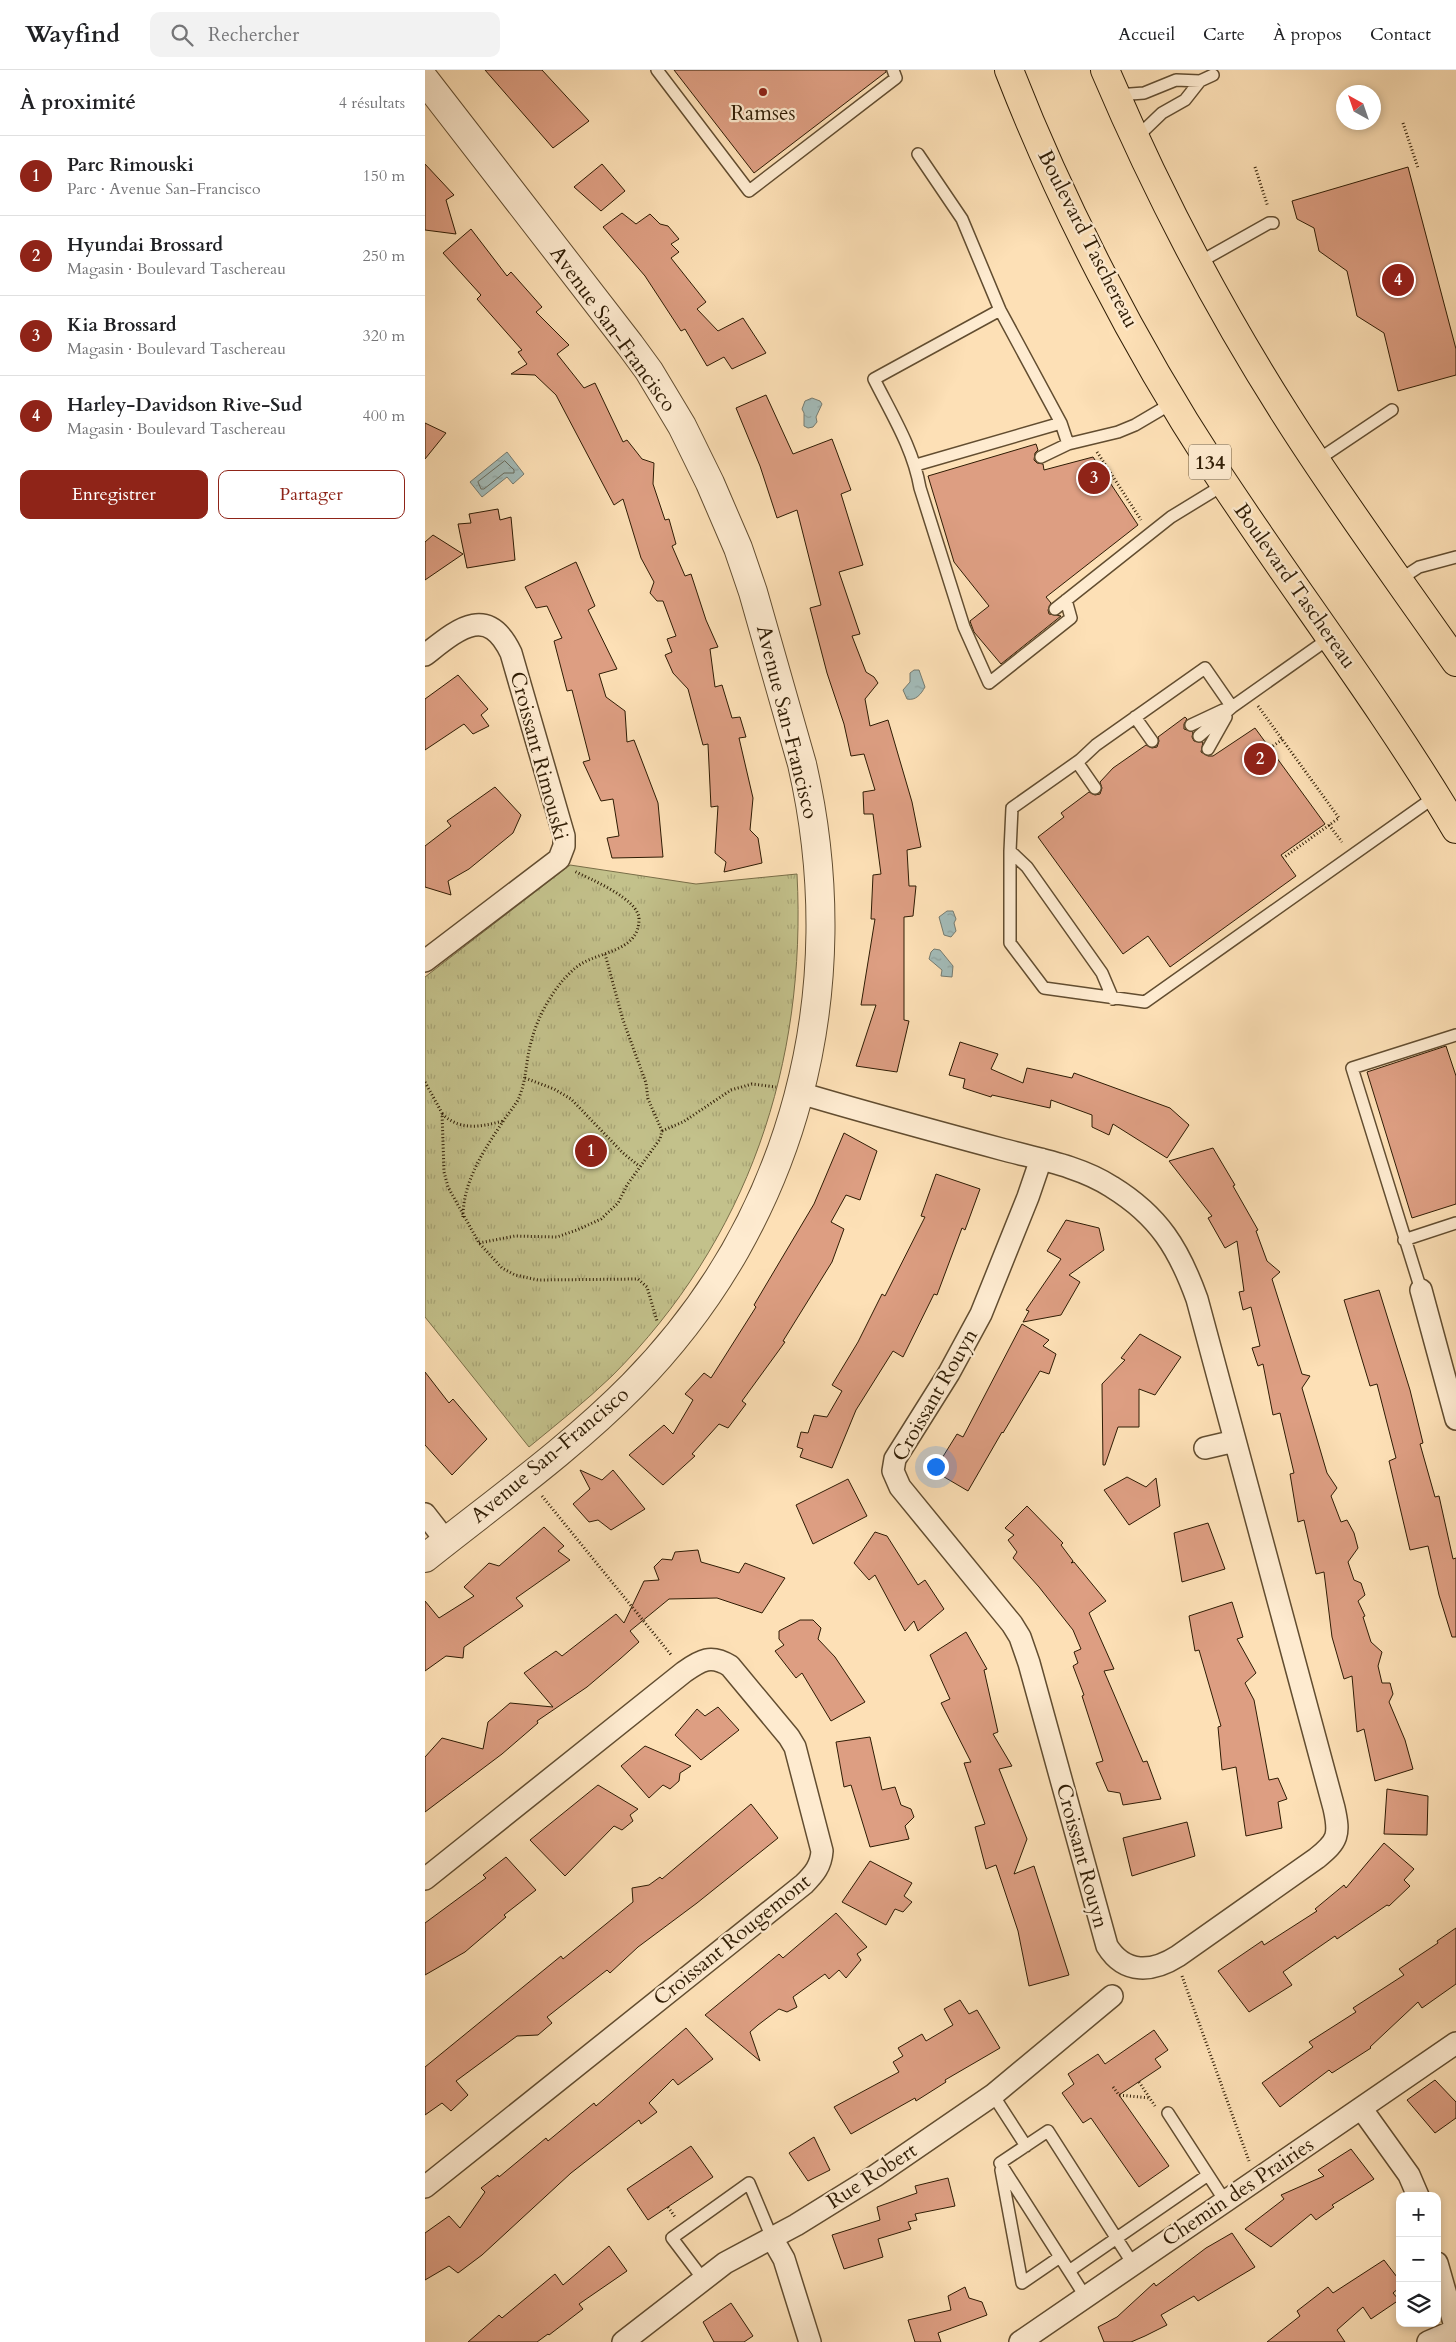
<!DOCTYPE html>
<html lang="fr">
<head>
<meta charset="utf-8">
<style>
	:root { --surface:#fff; --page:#f2f2f2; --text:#202124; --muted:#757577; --line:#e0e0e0; --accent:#8f2418 }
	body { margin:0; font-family:Cardo,serif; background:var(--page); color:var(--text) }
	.controls { position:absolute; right:15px; bottom:15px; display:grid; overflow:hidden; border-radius:10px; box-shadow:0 2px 8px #0003 }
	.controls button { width:45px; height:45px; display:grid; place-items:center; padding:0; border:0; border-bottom:1px solid var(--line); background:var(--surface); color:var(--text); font:25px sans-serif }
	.compass { position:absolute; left:911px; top:15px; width:45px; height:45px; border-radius:50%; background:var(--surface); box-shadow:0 2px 8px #0003; rotate:320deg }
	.you { position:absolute; left:510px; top:1396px; width:18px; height:18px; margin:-12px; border:4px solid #fff; border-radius:50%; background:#1a73e8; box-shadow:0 0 0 8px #1a73e833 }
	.badge { display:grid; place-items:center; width:32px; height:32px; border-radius:50%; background:var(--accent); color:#fff; font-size:16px; font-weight:700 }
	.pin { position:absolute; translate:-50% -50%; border:2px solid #fff; box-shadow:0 1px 5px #0006 }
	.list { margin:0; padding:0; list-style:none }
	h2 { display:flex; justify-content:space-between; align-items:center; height:65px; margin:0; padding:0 20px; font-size:21px }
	h2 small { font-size:16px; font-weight:400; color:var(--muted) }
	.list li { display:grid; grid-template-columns:32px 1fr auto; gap:15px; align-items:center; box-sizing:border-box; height:80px; padding:0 20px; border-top:1px solid var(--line) }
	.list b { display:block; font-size:19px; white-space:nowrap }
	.list p { margin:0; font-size:16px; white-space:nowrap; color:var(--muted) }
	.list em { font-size:16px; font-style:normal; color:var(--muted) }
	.actions { display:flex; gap:10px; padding:15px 20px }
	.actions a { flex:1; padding:11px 0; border:1px solid var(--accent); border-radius:10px; text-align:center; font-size:18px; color:var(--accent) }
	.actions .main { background:var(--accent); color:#fff }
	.icon { flex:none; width:28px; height:28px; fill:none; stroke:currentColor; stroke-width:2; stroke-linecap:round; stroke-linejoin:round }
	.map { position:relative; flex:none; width:1031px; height:2272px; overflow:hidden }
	header { display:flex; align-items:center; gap:30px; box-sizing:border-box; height:70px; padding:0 25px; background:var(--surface); border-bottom:1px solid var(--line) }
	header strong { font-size:24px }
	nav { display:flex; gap:28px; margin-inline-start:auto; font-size:18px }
	.search { width:350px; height:45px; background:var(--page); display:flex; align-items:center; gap:12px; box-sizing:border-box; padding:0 18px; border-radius:10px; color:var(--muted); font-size:19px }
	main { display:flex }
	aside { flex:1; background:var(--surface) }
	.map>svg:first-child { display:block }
	.park { fill:url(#park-tufts); stroke:#796e48 }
	.water { fill:url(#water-ripples); stroke:#757b70 }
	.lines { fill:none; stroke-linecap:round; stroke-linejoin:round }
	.shore { stroke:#696c5e; stroke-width:1 }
	.building { fill:#dd9e82; stroke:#2f1c04 }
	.service-casing { stroke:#624d30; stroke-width:14 }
	.minor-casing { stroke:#624d30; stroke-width:24 }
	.tertiary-casing { stroke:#624d30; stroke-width:30 }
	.primary-casing { stroke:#2f1c04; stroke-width:30 }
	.path { stroke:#2f1c04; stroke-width:3; stroke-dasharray:1 2.5; stroke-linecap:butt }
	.service { stroke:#feebd0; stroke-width:11 }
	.minor { stroke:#feebd0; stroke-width:21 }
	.tertiary { stroke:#feebd0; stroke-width:28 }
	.primary { stroke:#fde0b6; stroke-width:28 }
	.poi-dot { fill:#8f2418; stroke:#feebd0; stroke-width:2 }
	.labels { text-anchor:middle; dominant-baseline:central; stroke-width:4.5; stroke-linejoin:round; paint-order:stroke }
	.shield { fill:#feebd0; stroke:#6d5a41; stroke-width:1 }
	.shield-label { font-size:20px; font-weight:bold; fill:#2f1c04 }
	.poi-label { font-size:21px; fill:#2f1c04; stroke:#feebd0 }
	.street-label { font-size:21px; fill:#2f1c04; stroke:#feebd0 }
</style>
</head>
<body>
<header>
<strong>Wayfind</strong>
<div class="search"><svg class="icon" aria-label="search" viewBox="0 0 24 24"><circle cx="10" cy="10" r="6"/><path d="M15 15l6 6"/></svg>Rechercher</div>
<nav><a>Accueil</a><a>Carte</a><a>À propos</a><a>Contact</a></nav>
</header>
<main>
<aside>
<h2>À proximité<small>4 résultats</small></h2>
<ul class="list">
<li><span class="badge">1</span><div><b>Parc Rimouski</b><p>Parc · Avenue San-Francisco</p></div><em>150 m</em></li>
<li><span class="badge">2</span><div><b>Hyundai Brossard</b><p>Magasin · Boulevard Taschereau</p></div><em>250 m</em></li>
<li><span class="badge">3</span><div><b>Kia Brossard</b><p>Magasin · Boulevard Taschereau</p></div><em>320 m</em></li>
<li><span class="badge">4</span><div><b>Harley-Davidson Rive-Sud</b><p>Magasin · Boulevard Taschereau</p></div><em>400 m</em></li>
</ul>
<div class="actions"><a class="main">Enregistrer</a><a>Partager</a></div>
</aside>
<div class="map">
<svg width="1031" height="2272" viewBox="0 0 1031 2272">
	<defs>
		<pattern id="park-tufts" width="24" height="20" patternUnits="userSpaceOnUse" patternTransform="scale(1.25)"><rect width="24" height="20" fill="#c3c18b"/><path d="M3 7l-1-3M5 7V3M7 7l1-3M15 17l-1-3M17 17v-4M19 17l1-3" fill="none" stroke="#a8a576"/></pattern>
		<pattern id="water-ripples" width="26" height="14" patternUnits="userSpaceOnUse" patternTransform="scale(1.25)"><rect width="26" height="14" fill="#a3bbb8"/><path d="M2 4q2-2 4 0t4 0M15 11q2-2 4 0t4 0" fill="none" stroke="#8da09d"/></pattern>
	</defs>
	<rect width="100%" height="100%" fill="#fde0b6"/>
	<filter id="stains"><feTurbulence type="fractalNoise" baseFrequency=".004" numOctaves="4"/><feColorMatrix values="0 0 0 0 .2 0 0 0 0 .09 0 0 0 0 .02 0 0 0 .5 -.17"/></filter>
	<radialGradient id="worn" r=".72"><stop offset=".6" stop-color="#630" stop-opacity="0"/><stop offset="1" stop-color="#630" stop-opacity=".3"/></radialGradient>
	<!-- park -->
	<path class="park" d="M145,795L271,814L372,804C382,993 323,1170 187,1306C161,1331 132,1354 104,1377L0,1247V907Z"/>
	<!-- water -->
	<path class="water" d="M387,328L395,331L397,334L391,347L392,352L388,357L383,358L379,356V343L377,339L380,331Z
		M82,382L99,404L88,414L82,407L57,427L45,412Z
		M489,600H494L500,617C496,624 491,631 482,629L478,620L485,612V603Z
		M522,841H528L531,849L529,853L531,861L526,867L519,865L514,847Z
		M509,879L515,880L528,896L527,907L516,906L517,900L504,889L506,882Z"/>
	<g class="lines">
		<!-- shore -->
		<path class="shore" d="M80,391L89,400V403H79L59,419H56L53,412Z"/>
	</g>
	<!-- building -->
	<path class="building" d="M60,0H117L164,51L128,78Z
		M249,0H461V2L329,103Z
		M0,94L29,125L21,130L31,164L0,160Z
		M177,94L200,121L176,141L149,117Z
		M983,97L1031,279V305L973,321L959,263L932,246L922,201L894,181L889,158L872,149L867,131Z
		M197,143L211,154L225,144L235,154L243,156L254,169L246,174L254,182L246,188L281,232L272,239L293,261L318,248L341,283L307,299L299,287L282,296L260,259L256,261L220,206L178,157Z
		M46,159L82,206L86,202L117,237L111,242L144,275L132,284L159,318L170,313L198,372L202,370L217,389L229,393L228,414L240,450L244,449L251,474L247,476L260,506L266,504L281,550L293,577L285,579L290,617L297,615L307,648L315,647L321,667L314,668L328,728L325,760L333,768L337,793L299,802L301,792L290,783L293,736L286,737L283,674L278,675L263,619L248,603L240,585L247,582L242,569L251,566L238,531H232L225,523L229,512L216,488L198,429L189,435L131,325L110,305L86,304L102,294L93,282L97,280L52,229L56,225L18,183Z
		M341,325L368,384L407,369L426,420L416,424L438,495L414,502L435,564L427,566L441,602L449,607L453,613L440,629L445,656L463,650L487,732L496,777L482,780L484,816H491L488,846L479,847V950L484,951L472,1002L431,996L451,935H436L450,849H446L448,805L456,804L448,744H439L438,722L450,720L439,684L426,686L419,654L402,603L385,538L396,535L372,440L352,448L335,396L311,338Z
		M0,353L21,363L0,389Z
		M611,374L613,380L610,383L609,390L612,393L618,394L619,400L668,387L713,455L621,527L626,533L623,540L624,544L636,546L576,594L549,562L546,554L545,551L564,536L529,492L503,406Z
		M73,439L75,450L86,447L90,490L42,498L33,454L46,453L44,444Z
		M8,465L38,484L0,510V472Z
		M151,492L170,536L163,540L192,599L174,604L181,627L200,641L202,672L209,670L233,733L238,787L187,788L182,768L194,766L188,729L176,731L158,692L165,690L147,620L142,621L129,571L137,568L122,536L111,538L100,517Z
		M33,605L63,639L56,645L64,656L48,664L39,654L0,680V629Z
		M760,647L762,649L759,654V659L768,662L767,667L769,671L778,672L776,682L783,686H788L830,658L900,754L856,785L871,806L745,897L723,866L698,884L613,767L639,747L636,743L664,722L670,725L675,724L677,718L675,712L688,698L721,675L727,678L732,677L734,671L733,667Z
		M70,717L96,745L88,763L44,799L23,811L26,825L0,817V776L26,756L22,751Z
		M535,972L573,984L566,999L598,1013L602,998L647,1008L649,1003L745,1038L764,1055L742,1088L688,1054L684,1065L667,1057V1045L626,1030L625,1038L567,1025L566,1027L538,1018L540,1009L524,1005Z
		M1021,976L1031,1006V1134L987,1148L942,1002Z
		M419,1063L452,1081L435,1130L421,1125L406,1152L419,1159L407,1192L358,1271L360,1272L317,1331L321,1334L303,1358L294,1354L267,1384L270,1386L238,1415L204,1385L239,1355L248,1364L268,1330L260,1324L279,1303L286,1308L331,1237L329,1235L389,1134Z
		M788,1078L810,1115L808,1116L833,1160L831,1161L842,1191L855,1202L847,1209L877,1304L885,1306L877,1318L902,1403L912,1418L906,1426L916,1452L922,1450L929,1463L933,1478L923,1492L929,1510L936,1513L940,1525L933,1531L940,1546L938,1547L946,1572L957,1582L953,1596L957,1613H965L968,1624L964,1632L980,1670L988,1699L950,1711L939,1659L932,1662L927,1606L919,1609L907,1567L899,1502L891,1504L879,1450L873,1452L865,1404L869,1403L855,1343L848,1345L838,1294L833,1296L827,1278L835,1276L826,1237L818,1240L814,1222L819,1221L812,1171L800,1178L783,1148L787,1146L744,1091Z
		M511,1104L555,1119L540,1160L537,1158L512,1225L509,1224L478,1287L468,1281L431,1340L407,1398L375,1387L378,1379L372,1377L376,1362L383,1363L389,1345L402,1347L417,1321L407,1315L433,1272L457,1224L460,1226L500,1147L496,1146Z
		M641,1150L674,1158L679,1180L644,1205L655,1212L636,1245L598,1252L604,1241L601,1240L636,1189L622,1181Z
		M954,1220L985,1320L998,1373L995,1374L1010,1427L1014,1426L1028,1489L1031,1488V1567H1027L1014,1525L1003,1476L985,1480L964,1391L971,1388L952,1314L945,1316L919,1230Z
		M597,1254L624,1270L618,1276L631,1284L624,1304L615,1301L578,1363L577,1362L543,1421L509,1401L532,1364L538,1367Z
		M715,1264L756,1287L730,1325L714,1319V1357H693L680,1395H678L677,1314L700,1290L696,1288Z
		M0,1302L24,1333L28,1329L62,1369L27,1405L0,1375Z
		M155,1400L177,1410L188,1400L220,1439L186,1460L173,1450L164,1452L148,1434L165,1419Z
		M702,1407L721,1417L731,1408L735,1436L704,1455L679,1420Z
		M423,1409L442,1446L388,1474L371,1435Z
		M602,1436L638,1473L636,1475L648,1491L646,1493L649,1492L681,1531L664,1543L689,1599L679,1601L718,1692L722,1691L736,1729L698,1735L695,1723L683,1721L671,1693L678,1691L657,1626L659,1625L648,1596L653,1593L649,1582L656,1579L648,1560L614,1517L588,1488L592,1482L583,1470L589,1465L580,1458Z
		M783,1453L800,1499L757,1512L749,1463Z
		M119,1457L139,1476L133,1481L145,1490L91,1528L98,1536L39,1577L38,1588L21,1586L0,1601V1531L14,1548L49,1526L39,1517L64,1493L74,1496Z
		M450,1462L462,1466L493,1515L500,1510L519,1539L493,1561L489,1551L480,1561L450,1505L444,1510L429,1493Z
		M273,1480L276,1492L314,1503L320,1493L360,1508L337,1543L292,1528L244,1529L205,1561L214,1572L195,1589L162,1617L112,1651L113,1653L77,1684L0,1742V1687L17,1668L58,1679L63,1652L85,1633L128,1637L99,1603L131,1581L137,1586L191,1544L199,1553L219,1511L234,1510L229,1497L237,1489L247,1490L250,1482Z
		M807,1532L818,1567L812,1569L831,1603L820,1613L829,1630L844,1710L853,1708L862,1729L853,1732L857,1758L821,1766L811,1697L797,1700L793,1657L796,1656L774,1580L770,1581L764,1546Z
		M375,1550H388L396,1558L393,1569L410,1587L440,1632L406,1651L377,1603L371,1608L350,1581L359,1575L354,1569V1561Z
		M541,1562L562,1599L559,1600L573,1662L568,1664L587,1696L574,1699L602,1769L589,1804L609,1796L644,1905L604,1916L593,1861L571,1795L561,1799L550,1757L560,1754L539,1693L546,1692L516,1633L525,1629L505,1585Z
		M293,1637L314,1660L276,1690L250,1665L272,1639L280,1646Z
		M445,1667L457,1720L470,1717L476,1735L486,1739L489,1747L480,1756L484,1769L445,1777L426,1715L419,1717L411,1672Z
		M220,1676L266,1696L255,1703L254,1711L245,1719L238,1715L224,1728L196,1696Z
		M173,1715L213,1739L205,1745L208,1751L197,1760L189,1756L140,1806L105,1770Z
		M962,1719L1003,1726L1002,1765L959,1764Z
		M326,1734L353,1768L272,1833L213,1877L185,1903L182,1900L122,1947L127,1953L113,1965L92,1966L31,2011L43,2025L26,2041L17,2033L0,2045V1997L136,1886L138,1889L208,1832L207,1818L224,1815L235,1807L237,1809Z
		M762,1752L770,1786L707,1806L698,1768Z
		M959,1773L989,1799L979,1810L985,1816L964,1836L962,1835L912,1869L910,1866L858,1902L867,1915L824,1942L793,1901L837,1871L839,1875L892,1841L890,1839L919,1815L921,1818Z
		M81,1787L111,1820L79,1845L81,1847L40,1882L0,1905V1853L61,1808L58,1805Z
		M445,1791L487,1813L479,1826L487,1832L478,1842L470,1839L461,1855L417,1832Z
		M411,1843L442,1877L432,1884L436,1890L421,1908L414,1900L404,1909L400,1904L368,1927L372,1937L362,1942L354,1939L333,1955L325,1962L335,1991L280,1945L354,1884L358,1888Z
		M1031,1858V1914L997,1938L993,1932L945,1977L946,1978L907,2003L904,2000L855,2037L837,2013L888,1977L884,1972L931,1942L928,1938L979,1905L974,1899L1013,1873L1012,1871Z
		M535,1930L544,1944L552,1940L575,1978L520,2010L521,2012L491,2031L490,2028L426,2064L409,2037L474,2002L468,1992L478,1986L473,1978L497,1964L501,1971L528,1955L519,1939Z
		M261,1958L288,1989L253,2015L248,2009L224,2033L232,2042L216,2054L214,2050L146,2103L57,2185L33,2203L24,2196L0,2210V2163L24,2146L35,2158L60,2122L56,2118L73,2105L74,2107L121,2068L123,2071L169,2033L171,2036Z
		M729,1960L743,1980L730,1989L736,1997L694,2025L744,2096L714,2117L666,2048L658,2053L637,2023L649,2014L643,2004L673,1984L680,1994Z
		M1010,2010L1031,2032V2048L1010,2063L982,2030Z
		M389,2067L405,2100L383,2111L364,2083Z
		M266,2076L288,2107L223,2150L202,2119Z
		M926,2079L949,2109L907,2135L909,2137L891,2150L886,2144L846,2177L820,2159L859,2129L856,2125L899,2106L893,2100Z
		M523,2108L530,2136L490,2144L492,2150L483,2152L486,2159L453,2169L458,2187L419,2199L407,2165L455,2150L452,2137L492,2123L490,2116Z
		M807,2163L830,2197L773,2231L769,2226L736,2245L742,2255L720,2266L706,2272H679L673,2257L692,2247L729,2213L731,2216L781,2178Z
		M184,2176L202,2201L154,2234L158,2239L124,2265L123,2264L112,2272H43L74,2245L77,2248L130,2204L138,2215Z
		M959,2190L975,2211V2217L968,2223L974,2230L946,2249L938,2237L912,2260L920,2272H842L875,2246L872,2241L903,2217L908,2223Z
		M540,2217L544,2228L557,2232L562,2245L513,2263L516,2272H490L483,2250L526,2240L523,2226Z
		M306,2233L328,2266L319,2272H289L278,2252Z"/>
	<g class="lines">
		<defs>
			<path id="service" d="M232,0L324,121L471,8L468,0
				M692,25L719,23L751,10L775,11
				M711,68L737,43L760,30L775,11L788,5
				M493,84L537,149L575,240L636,353L643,374L693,362L710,355L749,332
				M773,193L844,153H848
				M575,240L449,309C467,345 488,378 495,418L539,557L564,613L646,548L641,530
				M616,387L643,374
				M891,391L967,340
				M491,395L636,353
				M974,510L994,497L1031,487
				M630,539L746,447L800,414
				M807,637L780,598L671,675L655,690L587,738L585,781V873L619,918L720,932L1011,726
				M710,647L727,671
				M766,655L798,640
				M774,666L807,637L906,567
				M783,679L801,647
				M652,692L670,718
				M585,781L602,797L677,903L688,929
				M979,1170L1031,1153
				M996,1220L927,998L1031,965
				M568,2025L601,2076
				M743,2043L800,2131
				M576,2100L597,2213L635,2187
				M644,2201L783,2105
				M278,2209L247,2168L324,2113L347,2168
				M660,2226L575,2093L623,2061L708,2194"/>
			<path id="minor" d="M0,585C31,561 62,532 86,583L139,766V776L134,789L0,891
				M375,1023C442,1043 509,1061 576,1079C613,1089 655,1096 687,1117C734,1146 754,1179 772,1229L909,1738C915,1765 913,1771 892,1788L753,1886C728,1902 700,1905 682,1876L604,1593L595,1567L587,1554L475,1417L468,1401L470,1389L524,1303L556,1244L603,1127L616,1089
				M996,1220L1031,1349
				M780,1378L810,1371
				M0,1444L21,1471
				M0,1809L259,1602C276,1590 286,1584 305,1596L364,1667L370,1677L397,1781C396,1796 389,1804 379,1814L0,2117
				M936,2038L984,2105L993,2126
				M347,2168L359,2189L385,2272
				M1012,2193L1031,2260
				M198,2272L300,2193L371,2155L450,2106L568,2025L687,1926
				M595,2272L1031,1973
				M1003,2272L1031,2260"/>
			<path id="tertiary" d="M0,10L205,275L224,301L257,356L285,413L313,478L328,522L377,694C429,920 371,1149 208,1315C145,1379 70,1432 0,1488"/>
			<path id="primary" d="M584,0C636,134 710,277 789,398C868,519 957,634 1031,759
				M680,0C731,120 791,235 861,345C914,429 974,510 1031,592"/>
		</defs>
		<!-- service casing -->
		<use href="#service" class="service-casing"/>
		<!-- minor casing -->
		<use href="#minor" class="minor-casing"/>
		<!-- tertiary casing -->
		<use href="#tertiary" class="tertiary-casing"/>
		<!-- primary casing -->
		<use href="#primary" class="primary-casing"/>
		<!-- path -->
		<path class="path" d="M978,53L993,98
			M830,97L843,137
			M672,382L716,450
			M833,636L914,748L858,788
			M845,678L858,669
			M904,755L917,772
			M100,1008L129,1019L146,1029L198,1083L214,1096
			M0,1012L17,1043L19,1102L23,1117L54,1173L77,1198L90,1205L113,1210L213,1209L222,1217L232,1251
			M17,1044C36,1061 55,1057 78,1051
			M237,1061L258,1052L306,1020L327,1014L351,1017
			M38,1147C38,1111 59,1080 79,1050C84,1042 92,1034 95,1025C102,1007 101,987 107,969C112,949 125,925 139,909C144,904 149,898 156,894C177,881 214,881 214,849C214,829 165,809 149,801
			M54,1173L90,1166L132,1167L152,1160L176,1149L193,1133L202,1115L235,1069L237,1061L223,1029L221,1013L198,950L180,884
			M117,1426L247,1586
			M757,1906L824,2091
			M714,2012L730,2036
			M688,2017L694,2025L725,2028
			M243,2137L250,2147"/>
		<!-- service -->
		<use href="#service" class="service"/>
		<!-- minor -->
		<use href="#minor" class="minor"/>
		<!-- tertiary -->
		<use href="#tertiary" class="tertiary"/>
		<!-- primary -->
		<use href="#primary" class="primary"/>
	</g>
	<!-- markers -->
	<circle class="poi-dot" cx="338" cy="22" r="5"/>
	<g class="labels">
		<!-- shield labels -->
		<rect class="shield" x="764" y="374.5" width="42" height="35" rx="4"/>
		<g class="shield-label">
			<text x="785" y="392">134</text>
		</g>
		<!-- poi labels -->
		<g class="poi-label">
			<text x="338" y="43">Ramses</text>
		</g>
		<!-- street labels -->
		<g class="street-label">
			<text transform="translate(663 169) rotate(63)">Boulevard Taschereau</text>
			<text transform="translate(188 259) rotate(54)">Avenue San-Francisco</text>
			<text transform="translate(870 516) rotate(55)">Boulevard Taschereau</text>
			<text transform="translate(362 652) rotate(76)">Avenue San-Francisco</text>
			<text transform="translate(114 686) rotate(75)">Croissant Rimouski</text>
			<text transform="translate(510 1325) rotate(-60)">Croissant Rouyn</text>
			<text transform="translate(125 1385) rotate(-40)">Avenue San-Francisco</text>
			<text transform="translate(657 1786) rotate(75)">Croissant Rouyn</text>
			<text transform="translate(307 1870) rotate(-39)">Croissant Rougemont</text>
			<text transform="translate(447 2106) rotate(-33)">Rue Robert</text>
			<text transform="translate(813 2122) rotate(-34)">Chemin des Prairies</text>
		</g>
	</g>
	<rect width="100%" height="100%" filter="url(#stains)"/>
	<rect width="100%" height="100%" fill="url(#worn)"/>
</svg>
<div class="controls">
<button>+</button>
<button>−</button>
<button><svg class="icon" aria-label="layers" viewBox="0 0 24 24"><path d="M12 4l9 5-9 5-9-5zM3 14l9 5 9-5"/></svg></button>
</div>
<svg class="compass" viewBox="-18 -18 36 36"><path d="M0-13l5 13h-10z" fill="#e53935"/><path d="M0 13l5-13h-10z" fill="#757577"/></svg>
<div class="you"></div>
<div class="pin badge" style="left:166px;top:1081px">1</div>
<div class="pin badge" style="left:835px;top:689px">2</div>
<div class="pin badge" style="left:669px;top:408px">3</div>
<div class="pin badge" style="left:973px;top:210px">4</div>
</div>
</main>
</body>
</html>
